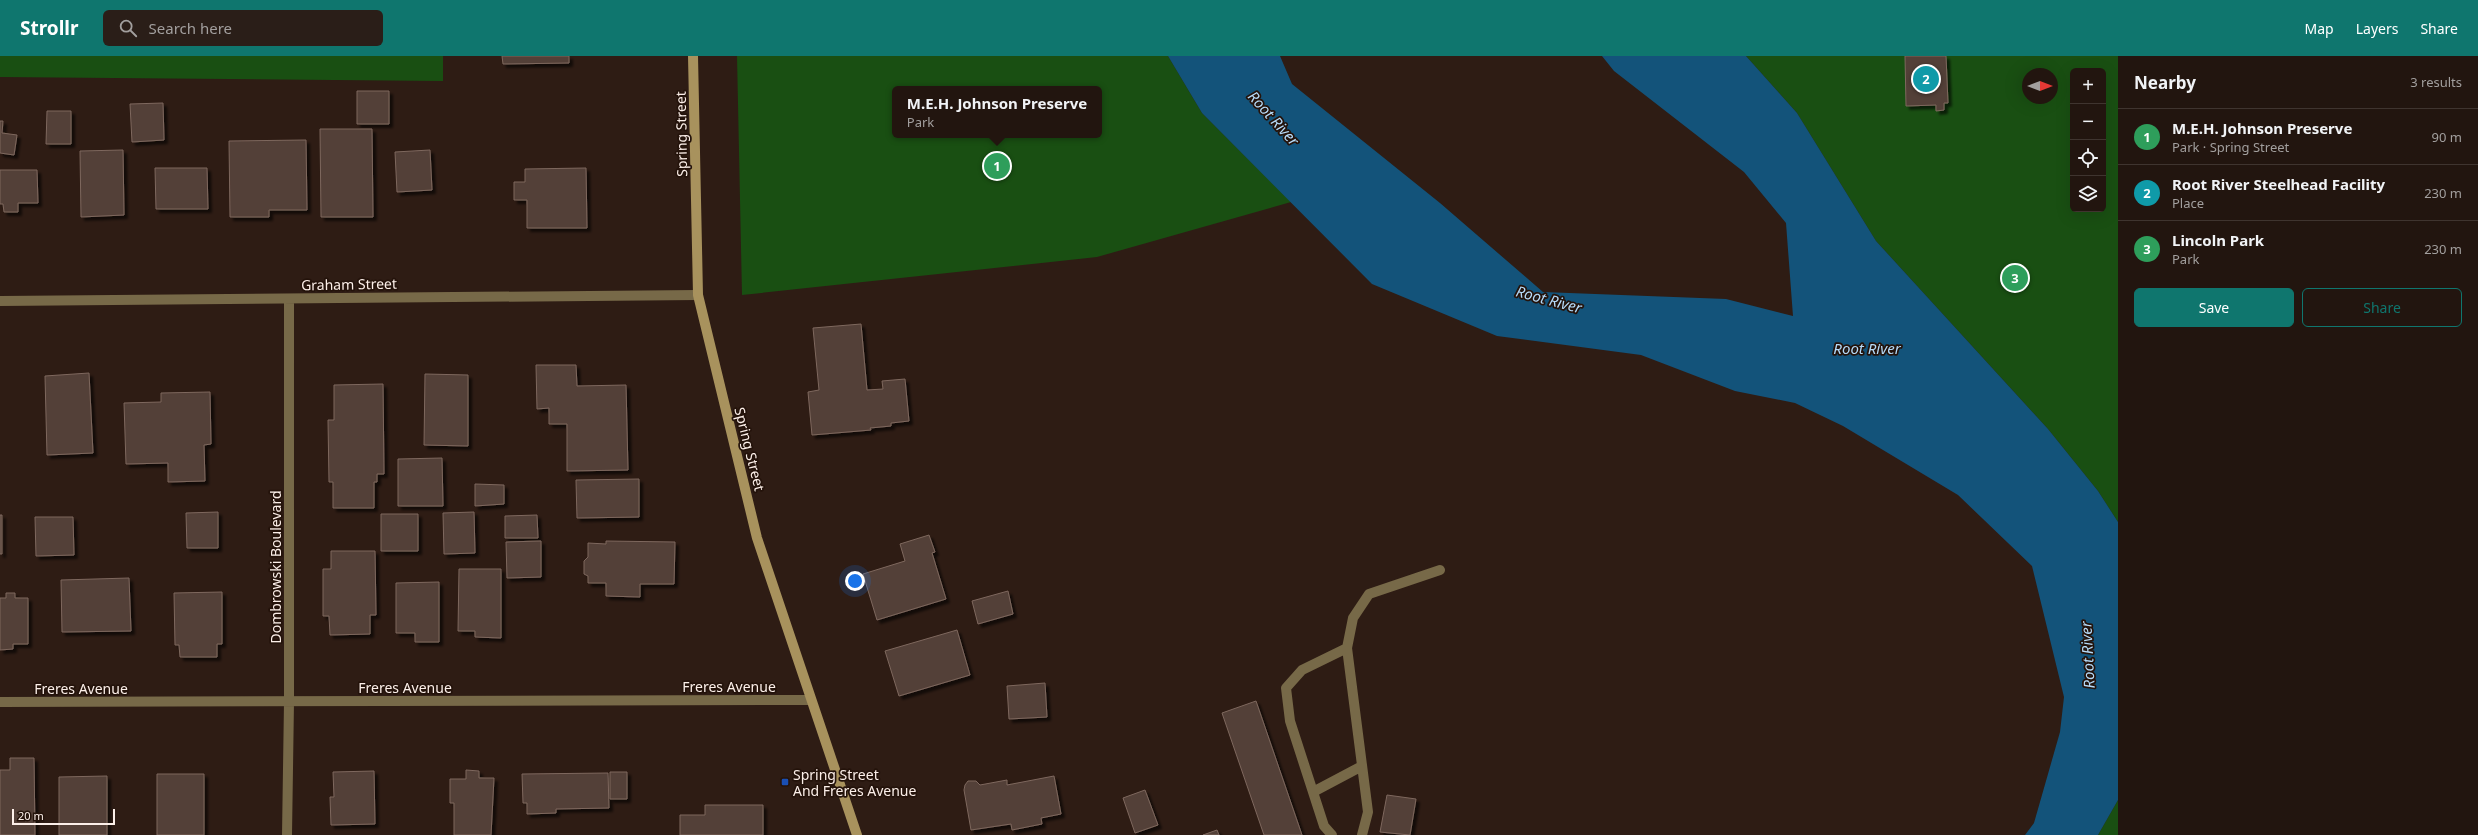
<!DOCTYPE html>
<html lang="en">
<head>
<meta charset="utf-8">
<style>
	:root { --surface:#22150f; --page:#2a1e18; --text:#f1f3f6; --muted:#a29f9e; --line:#3f342f; --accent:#0f766e }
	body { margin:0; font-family:"Noto Sans",sans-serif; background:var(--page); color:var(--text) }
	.controls { position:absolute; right:12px; top:12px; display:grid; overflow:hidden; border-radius:6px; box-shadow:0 4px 16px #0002 }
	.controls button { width:36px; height:36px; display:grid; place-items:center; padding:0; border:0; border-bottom:1px solid var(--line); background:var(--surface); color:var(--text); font:20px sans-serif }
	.compass { position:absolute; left:2022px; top:12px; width:36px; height:36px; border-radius:50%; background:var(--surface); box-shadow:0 4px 16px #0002; rotate:90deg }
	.scale { position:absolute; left:12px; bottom:10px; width:103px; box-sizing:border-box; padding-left:4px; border:2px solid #fcefe9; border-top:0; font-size:11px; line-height:14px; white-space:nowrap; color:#fcefe9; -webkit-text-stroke:3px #24130b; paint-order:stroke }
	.you { position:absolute; left:855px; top:525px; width:14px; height:14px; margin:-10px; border:3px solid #fff; border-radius:50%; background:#1a73e8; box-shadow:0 0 0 6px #1a73e833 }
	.badge { display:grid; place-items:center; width:26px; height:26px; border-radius:50%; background:var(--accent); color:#fff; font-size:13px; font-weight:700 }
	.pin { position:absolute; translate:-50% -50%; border:2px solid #fff; box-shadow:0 1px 4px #0006 }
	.popup { position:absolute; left:892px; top:30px; width:210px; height:52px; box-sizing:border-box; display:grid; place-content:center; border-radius:6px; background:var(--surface); filter:drop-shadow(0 1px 3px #0005); font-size:13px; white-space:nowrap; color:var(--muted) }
	.popup b { font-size:15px; color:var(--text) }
	.popup::after { content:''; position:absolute; left:50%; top:100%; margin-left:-8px; border:8px solid transparent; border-top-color:var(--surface) }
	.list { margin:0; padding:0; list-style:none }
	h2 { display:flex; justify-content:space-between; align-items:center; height:52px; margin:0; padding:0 16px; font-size:17px }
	h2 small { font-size:13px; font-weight:400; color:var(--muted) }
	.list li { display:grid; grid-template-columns:26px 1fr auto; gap:12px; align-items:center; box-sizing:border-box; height:56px; padding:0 16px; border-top:1px solid var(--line) }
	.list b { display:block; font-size:15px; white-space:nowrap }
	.list p { margin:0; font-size:13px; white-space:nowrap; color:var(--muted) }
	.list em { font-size:13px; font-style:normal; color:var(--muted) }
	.actions { display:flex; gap:8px; padding:12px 16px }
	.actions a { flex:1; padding:9px 0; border:1px solid var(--accent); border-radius:6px; text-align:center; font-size:14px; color:var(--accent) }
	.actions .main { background:var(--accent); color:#fff }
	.icon { flex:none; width:22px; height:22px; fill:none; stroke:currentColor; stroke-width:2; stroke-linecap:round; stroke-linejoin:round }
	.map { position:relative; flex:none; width:2118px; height:779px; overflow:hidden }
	header { display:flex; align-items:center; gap:24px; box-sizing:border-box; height:56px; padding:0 20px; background:var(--accent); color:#fff }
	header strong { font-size:19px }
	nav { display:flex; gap:22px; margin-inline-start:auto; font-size:14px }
	.search { width:280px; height:36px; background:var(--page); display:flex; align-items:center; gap:10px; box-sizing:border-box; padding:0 14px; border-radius:6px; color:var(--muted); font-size:15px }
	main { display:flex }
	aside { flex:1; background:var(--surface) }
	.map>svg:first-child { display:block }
	.green { fill:#194f12; fill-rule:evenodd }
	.water { fill:#13537a }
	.building { fill:#533f37; stroke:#7e685e; filter:url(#shadow) }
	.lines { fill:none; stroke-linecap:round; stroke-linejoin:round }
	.lane { stroke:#776948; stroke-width:10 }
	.street { stroke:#776948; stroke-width:10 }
	.secondary { stroke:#a8925d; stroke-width:10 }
	.transit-dot { fill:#1a4fb4; stroke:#24130b; stroke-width:1.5 }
	.labels { text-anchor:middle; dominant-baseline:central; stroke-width:3.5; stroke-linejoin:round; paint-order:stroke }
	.street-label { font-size:14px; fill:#fcefe9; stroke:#24130b }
	.poi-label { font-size:14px; fill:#fcefe9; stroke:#24130b; text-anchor:start }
	.water-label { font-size:15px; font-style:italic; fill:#b6dbf9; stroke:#24130b }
</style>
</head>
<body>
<header>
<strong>Strollr</strong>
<div class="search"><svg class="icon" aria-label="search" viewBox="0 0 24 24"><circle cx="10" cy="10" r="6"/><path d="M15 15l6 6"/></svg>Search here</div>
<nav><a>Map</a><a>Layers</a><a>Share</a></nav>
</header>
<main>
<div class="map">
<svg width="2118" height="779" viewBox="0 0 2118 779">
	<defs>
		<filter id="shadow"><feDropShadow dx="3.5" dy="3.5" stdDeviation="1" flood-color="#0009"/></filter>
	</defs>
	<rect width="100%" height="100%" fill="#2e1c14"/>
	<!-- green -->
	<path class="green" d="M0,0H443V25L0,21Z
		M737,0H1168L1202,57L1291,146L1097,201L742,239ZM895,33H1099V79H895Z
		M1746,0H2118V466L2098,435L2048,373L1876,185L1797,57ZM2073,15H2103V153H2073ZM2028,18H2052V42H2028Z
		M2118,744V779H2098Z"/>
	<!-- water -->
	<path class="water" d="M1168,0H1280L1292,28L1440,147L1543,236L1726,243L1793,260L1786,167L1744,116L1614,15L1602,0H1746L1797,57L1876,185L2048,373L2098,435L2118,466V744L2098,779H2025L2034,767L2060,676L2064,641L2032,510L1958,439L1843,370L1795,347L1735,335L1641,299L1497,280L1372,228L1202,57Z"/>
	<!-- building -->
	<path class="building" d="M502,0H569V7L503,8Z
		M1905,0H1946L1948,47H1944V54L1936,55V49L1906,50Z
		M357,35H389V68H357Z
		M163,47L164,84L132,86L130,48Z
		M47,55H71V88H46Z
		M0,65H3L2,77L17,79L14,99L0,97Z
		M320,73H372L373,161H321Z
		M306,84L307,154H269V161H230L229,85Z
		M123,94L124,159L81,161L80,95Z
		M430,94L432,134L397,136L395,96Z
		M155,112H207L208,153H156Z
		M586,112L587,172H527V144H514V126H525V113Z
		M0,114H37L38,147H18V156H4L3,148H0Z
		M861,268L867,334L883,333L882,325L905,323L909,365L891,367V370L870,372L871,374L812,379L808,336L819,334L813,272Z
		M536,309H576L577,330L626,329L628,414L567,415V368H549V352L537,353Z
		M89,317L93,397L47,399L45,320Z
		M425,318L468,319V390L424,389Z
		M383,328L384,418H377V426H374V452H333V426H329L328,364H334V329Z
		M210,336L211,388L204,389L205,425L168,426V407L126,408L124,347L161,346V337Z
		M442,402L443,450H398V403Z
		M639,423V461L577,462L576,424Z
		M475,428L504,429V448L475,450Z
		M218,456V492H187L186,457Z
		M474,456L475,497L444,498L443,457Z
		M381,458H418V495H381Z
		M0,459H2V498H0Z
		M537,459L538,482H505V460Z
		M35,461H73L74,499L36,500Z
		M929,479L935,496L932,497L946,543L877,564L863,518L905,505L900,488Z
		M541,485V521L507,522L506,486Z
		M606,485L675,486L674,528H640V541L606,540V527H588V520L584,518V505L588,501V487L606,488Z
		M331,495H375L376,559H370V578L330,579L329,560H323V513H331Z
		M459,513H501V582L475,581V575H458Z
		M129,522L131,575L62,576L61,524Z
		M439,526V586H415V577H396V527Z
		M1008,535L1013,558L978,568L972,545Z
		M222,536V588H217V601H180L179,589H175L174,537Z
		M6,537H15V542H28V588H13V593L0,594V542H6Z
		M957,574L970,619L899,640L885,595Z
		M1045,627L1047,661L1009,663L1007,630Z
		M1256,645L1302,779H1264L1222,657Z
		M10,702H34L35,779H0V714H10Z
		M466,714L479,715V722H494L491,779H454V747H450V723H466Z
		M374,715L375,768L331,769L330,741H334L333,716Z
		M610,716H627V743H610Z
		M608,717L609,752L556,753V757L527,758V747H523L522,718Z
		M157,718H204V779H157Z
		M107,720V779H59V721Z
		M1054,720L1061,758L1041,762L1042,768L1012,774L1011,768L971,774L964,734L965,729L968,725H976L980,729L1007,724V729Z
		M1145,734L1158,769L1135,777L1123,742Z
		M1387,739L1416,743L1410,779L1380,776Z
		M705,749H763V779H680V759H705Z
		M1217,774L1219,779H1203Z"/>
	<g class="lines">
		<!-- lane -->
		<path class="lane" d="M1313,736L1362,710
			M1332,779L1324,770L1290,665L1286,632L1302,614L1347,592
			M1362,779L1368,756L1347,592L1353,562L1369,538L1440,514"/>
		<!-- street -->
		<path class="street" d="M0,245L698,239
			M0,646L811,644
			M287,779L289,646V243"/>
		<!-- secondary -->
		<path class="secondary" d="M693,0L698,239L757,482L857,779"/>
	</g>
	<!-- markers -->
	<rect class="transit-dot" x="781" y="722" width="8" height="8" rx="2"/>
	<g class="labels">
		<!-- street labels -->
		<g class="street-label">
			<text transform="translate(681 78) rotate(-91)">Spring Street</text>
			<text transform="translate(349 228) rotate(-1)">Graham Street</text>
			<text transform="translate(750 393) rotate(76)">Spring Street</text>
			<text transform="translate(275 511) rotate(-90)">Dombrowski Boulevard</text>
			<text x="729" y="630">Freres Avenue</text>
			<text x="405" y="631">Freres Avenue</text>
			<text x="81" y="632">Freres Avenue</text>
		</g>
		<!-- poi labels -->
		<g class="poi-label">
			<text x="793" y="718">Spring Street<tspan x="793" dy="16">And Freres Avenue</tspan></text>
		</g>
		<!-- water labels -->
		<g class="water-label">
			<text transform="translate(1274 62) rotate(48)">Root River</text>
			<text transform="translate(1549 243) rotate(15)">Root River</text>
			<text x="1867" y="292">Root River</text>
			<text transform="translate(2087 599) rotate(-93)">Root River</text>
		</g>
	</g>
</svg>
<div class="controls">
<button>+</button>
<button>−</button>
<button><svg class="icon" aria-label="locate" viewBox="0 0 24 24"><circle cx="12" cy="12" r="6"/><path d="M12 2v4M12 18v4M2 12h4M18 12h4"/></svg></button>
<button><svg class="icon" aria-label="layers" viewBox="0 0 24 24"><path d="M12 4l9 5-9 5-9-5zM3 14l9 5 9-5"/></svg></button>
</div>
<svg class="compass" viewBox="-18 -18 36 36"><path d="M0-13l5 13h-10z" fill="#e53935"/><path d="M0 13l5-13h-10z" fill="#a29f9e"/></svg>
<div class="scale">20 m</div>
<div class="you"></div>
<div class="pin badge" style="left:997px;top:110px;background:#2e9e5b">1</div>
<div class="popup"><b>M.E.H. Johnson Preserve</b>Park</div>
<div class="pin badge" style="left:1926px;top:23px;background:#0f9aa8">2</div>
<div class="pin badge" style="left:2015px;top:222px;background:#2e9e5b">3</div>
</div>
<aside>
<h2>Nearby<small>3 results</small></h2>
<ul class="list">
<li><span class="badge" style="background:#2e9e5b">1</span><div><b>M.E.H. Johnson Preserve</b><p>Park · Spring Street</p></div><em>90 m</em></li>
<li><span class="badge" style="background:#0f9aa8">2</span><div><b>Root River Steelhead Facility</b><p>Place</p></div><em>230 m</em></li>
<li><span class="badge" style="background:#2e9e5b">3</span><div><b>Lincoln Park</b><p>Park</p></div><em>230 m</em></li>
</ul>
<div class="actions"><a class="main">Save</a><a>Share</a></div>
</aside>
</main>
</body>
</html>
